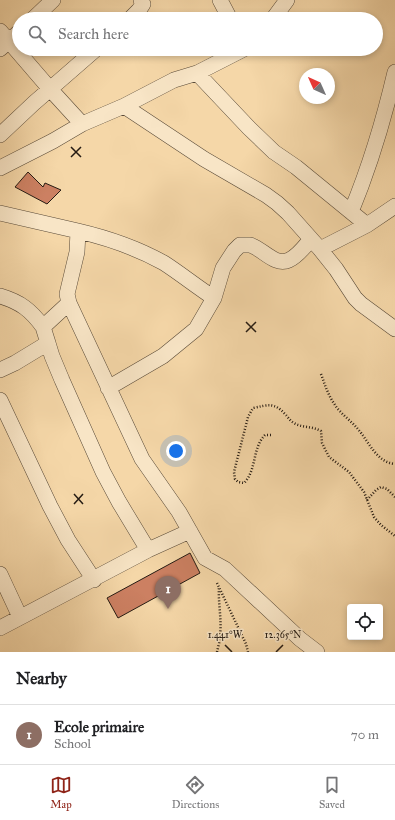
<!DOCTYPE html>
<html lang="en">
<head>
<meta charset="utf-8">
<style>
	:root { --surface:#fff; --page:#f2f2f2; --text:#202124; --muted:#757577; --line:#e0e0e0; --accent:#8f2418 }
	body { margin:0; font-family:"IM FELL Great Primer",serif; background:var(--page); color:var(--text) }
	.controls { position:absolute; right:12px; bottom:12px; display:grid; overflow:hidden; border-radius:4px; box-shadow:0 2px 6px #0003 }
	.controls button { width:36px; height:36px; display:grid; place-items:center; padding:0; border:0; border-bottom:1px solid var(--line); background:var(--surface); color:var(--text); font:20px sans-serif }
	.compass { position:absolute; left:299px; top:68px; width:36px; height:36px; border-radius:50%; background:var(--surface); box-shadow:0 2px 6px #0003; rotate:315deg }
	.you { position:absolute; left:176px; top:451px; width:14px; height:14px; margin:-10px; border:3px solid #fff; border-radius:50%; background:#1a73e8; box-shadow:0 0 0 6px #1a73e833 }
	.badge { display:grid; place-items:center; width:26px; height:26px; border-radius:50%; background:var(--accent); color:#fff; font-size:13px; font-weight:700 }
	.pin { position:absolute; translate:-50% -33px; filter:drop-shadow(0 1px 2px #0008) }
	.pin::after { content:''; position:absolute; top:21px; width:14px; height:12px; background:inherit; clip-path:polygon(0 0,100% 0,50% 100%) }
	.list { margin:0; padding:0; list-style:none }
	h2 { display:flex; justify-content:space-between; align-items:center; height:52px; margin:0; padding:0 16px; font-size:17px }
	h2 small { font-size:13px; font-weight:400; color:var(--muted) }
	.list li { display:grid; grid-template-columns:26px 1fr auto; gap:12px; align-items:center; box-sizing:border-box; height:60px; padding:0 16px; border-top:1px solid var(--line) }
	.list b { display:block; font-size:15px; white-space:nowrap }
	.list p { margin:0; font-size:13px; white-space:nowrap; color:var(--muted) }
	.list em { font-size:13px; font-style:normal; color:var(--muted) }
	.icon { flex:none; width:22px; height:22px; fill:none; stroke:currentColor; stroke-width:2; stroke-linecap:round; stroke-linejoin:round }
	.map { position:relative; flex:none; width:395px; height:652px; overflow:hidden }
	.search { position:absolute; background:var(--surface); box-shadow:0 2px 6px #0003; left:12px; right:12px; top:12px; height:44px; display:flex; align-items:center; gap:10px; box-sizing:border-box; padding:0 14px; border-radius:22px; color:var(--muted); font-size:15px }
	.sheet { height:112px; background:var(--surface) }
	nav { display:flex; justify-content:space-around; align-items:center; box-sizing:border-box; height:56px; border-top:1px solid var(--line); background:var(--surface); font-size:11px; color:var(--muted) }
	nav a { display:grid; justify-items:center; gap:2px }
	nav .on { color:var(--accent) }
	.map>svg:first-child { display:block }
	.building { fill:#cc8062; stroke:#251b13 }
	.lines { fill:none; stroke-linecap:round; stroke-linejoin:round }
	.minor-casing { stroke:#594a38; stroke-width:16 }
	.path { stroke:#251b13; stroke-width:2.5; stroke-dasharray:1 2; stroke-linecap:butt }
	.minor { stroke:#f8e5c6; stroke-width:15 }
	.ticks { fill:none; stroke:#251b13; stroke-width:1.5 }
	.ticks-label { font-size:10px; text-anchor:middle; fill:#251b13; stroke:#f8e5c6; stroke-width:3; stroke-linejoin:round; paint-order:stroke }
</style>
</head>
<body>
<div class="map">
<svg width="395" height="652" viewBox="0 0 395 652">
	<rect width="100%" height="100%" fill="#f5d7a8"/>
	<filter id="stains"><feTurbulence type="fractalNoise" baseFrequency=".005" numOctaves="4"/><feColorMatrix values="0 0 0 0 .2 0 0 0 0 .09 0 0 0 0 .02 0 0 0 .5 -.17"/></filter>
	<radialGradient id="worn" r=".72"><stop offset=".6" stop-color="#630" stop-opacity="0"/><stop offset="1" stop-color="#630" stop-opacity=".3"/></radialGradient>
	<!-- building -->
	<path class="building" d="M28,172L43,187L45,183L61,190L47,204L15,187Z
		M190,553L200,573L118,618L107,598Z"/>
	<g class="lines">
		<defs>
			<path id="minor" d="M220,0L230,19
				M33,19L53,0
				M130,19L139,10L143,4L141,0
				M273,19L287,0
				M0,31L50,89L82,124
				M0,49L19,32
				M197,73L249,128L274,152L296,167L367,225
				M124,106L204,159L266,195L277,203L288,213L320,249L336,269L355,298L361,304L395,329
				M0,135L34,103L96,49
				M0,168L53,141L82,124L124,106L174,80L197,73L244,49
				M351,212C370,166 384,119 395,72
				M0,213L78,231L77,252L67,294L69,303L142,459L179,512L205,558L225,569L300,639L317,652
				M78,231C108,238 137,248 164,263C181,274 197,287 214,298
				M320,249L367,225L395,206
				M0,296C20,302 31,310 43,327
				M48,343L52,356L62,380L103,472L119,502L148,550
				M0,370L15,363L48,343L43,327L69,303
				M108,388L163,356L196,329L214,298L223,268L234,251L240,245C243,245 247,245 250,245C262,248 275,267 289,260C298,256 305,246 311,239
				M0,400L50,506L68,540L94,580
				M0,574L20,617
				M0,628L148,550L190,531"/>
		</defs>
		<!-- minor casing -->
		<use href="#minor" class="minor-casing"/>
		<!-- path -->
		<path class="path" d="M321,374C325,385 328,395 335,405C340,413 350,420 356,427C368,439 375,462 395,464
			M271,435H265C252,448 257,470 244,483L238,482L235,479L234,472L248,417L253,408C268,405 274,402 285,414C288,417 290,421 294,423C302,428 312,426 321,431L322,443L329,457L349,472L364,492L374,517L381,525L395,536
			M367,500L376,490L381,487L387,489L395,497
			M217,583L246,644L248,652
			M217,652C218,647 220,641 220,636C222,620 218,603 219,587"/>
		<!-- minor -->
		<use href="#minor" class="minor"/>
	</g>
	<!-- ticks -->
	<path class="ticks" d="M71,147L81,157M71,157L81,147M246,322L256,332M246,332L256,322M74,494L83,504M74,504L83,494M225,645L232,652M276,652L283,645"/>
	<g class="ticks-label">
		<text x="283" y="638">12.365°N</text>
		<text x="225" y="638">1.441°W</text>
	</g>
	<rect width="100%" height="100%" filter="url(#stains)"/>
	<rect width="100%" height="100%" fill="url(#worn)"/>
</svg>
<div class="controls">
<button><svg class="icon" aria-label="locate" viewBox="0 0 24 24"><circle cx="12" cy="12" r="6"/><path d="M12 2v4M12 18v4M2 12h4M18 12h4"/></svg></button>
</div>
<svg class="compass" viewBox="-18 -18 36 36"><path d="M0-13l5 13h-10z" fill="#e53935"/><path d="M0 13l5-13h-10z" fill="#757577"/></svg>
<div class="you"></div>
<div class="pin badge" style="left:168px;top:609px;background:#8d6e63">1</div>
<div class="search"><svg class="icon" aria-label="search" viewBox="0 0 24 24"><circle cx="10" cy="10" r="6"/><path d="M15 15l6 6"/></svg>Search here</div>
</div>
<section class="sheet">
<h2>Nearby<small></small></h2>
<ul class="list">
<li><span class="badge" style="background:#8d6e63">1</span><div><b>Ecole primaire</b><p>School</p></div><em>70 m</em></li>
</ul>
</section>
<nav>
<a class="on"><svg class="icon" aria-label="map" viewBox="0 0 24 24"><path d="M3 6l6-2 6 2 6-2v14l-6 2-6-2-6 2zM9 4v14M15 6v14"/></svg>Map</a>
<a><svg class="icon" aria-label="directions" viewBox="0 0 24 24"><path d="M12 3l9 9-9 9-9-9zM9 14v-3h6M13 9l2 2-2 2"/></svg>Directions</a>
<a><svg class="icon" aria-label="saved" viewBox="0 0 24 24"><path d="M7 4h10v16l-5-4-5 4z"/></svg>Saved</a>
</nav>
</body>
</html>
